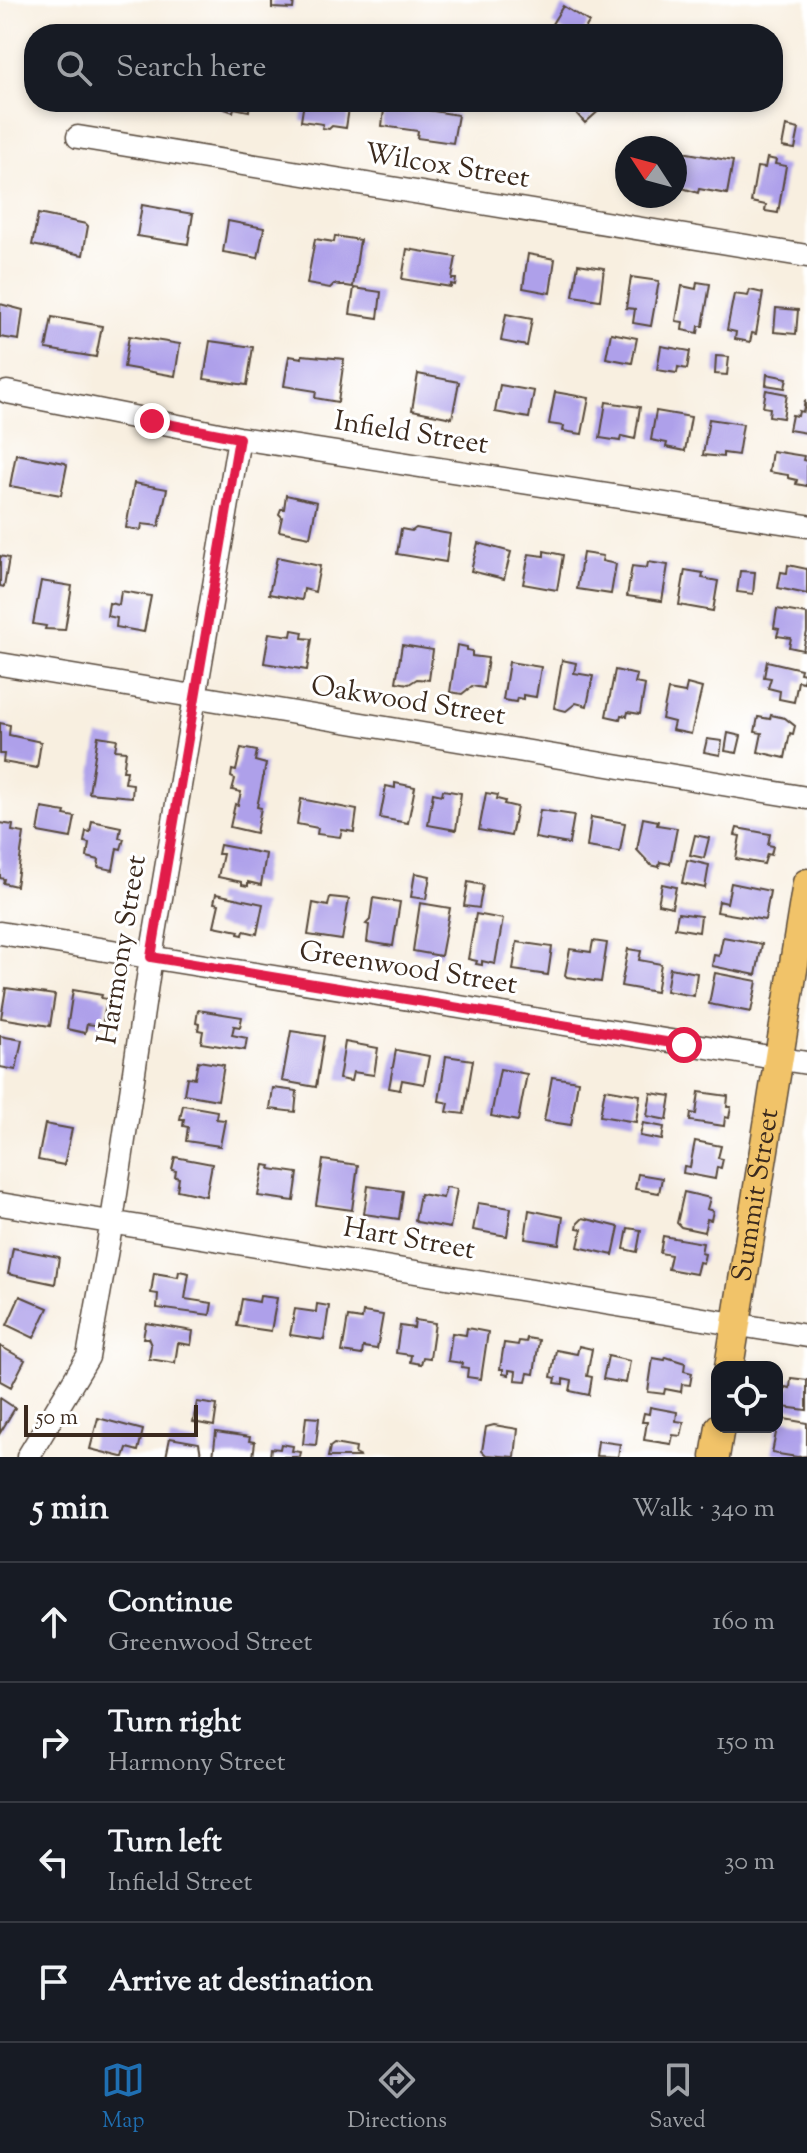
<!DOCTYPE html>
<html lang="en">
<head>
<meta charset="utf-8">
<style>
	:root { --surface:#171b24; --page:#20242c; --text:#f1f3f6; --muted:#9ea1a6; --line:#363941; --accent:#1f6fb2 }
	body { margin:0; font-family:"Sorts Mill Goudy",serif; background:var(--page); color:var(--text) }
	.controls { position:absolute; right:24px; bottom:24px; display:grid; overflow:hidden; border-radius:16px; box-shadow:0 4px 12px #0003 }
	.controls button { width:72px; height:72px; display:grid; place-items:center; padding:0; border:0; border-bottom:2px solid var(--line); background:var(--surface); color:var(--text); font:40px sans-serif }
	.compass { position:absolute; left:615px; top:136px; width:72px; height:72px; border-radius:50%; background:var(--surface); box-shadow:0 4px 12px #0003; rotate:306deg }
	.scale { position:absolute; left:24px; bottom:20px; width:174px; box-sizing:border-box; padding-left:8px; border:4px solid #3b2a1e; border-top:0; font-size:22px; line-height:28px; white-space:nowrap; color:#3b2a1e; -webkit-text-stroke:6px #fff; paint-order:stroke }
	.stop { position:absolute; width:24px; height:24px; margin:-18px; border:6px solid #e11d48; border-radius:50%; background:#fff }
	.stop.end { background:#e11d48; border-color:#fff; box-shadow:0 2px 8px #0008 }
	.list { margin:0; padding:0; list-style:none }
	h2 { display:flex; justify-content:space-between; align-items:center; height:104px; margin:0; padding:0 32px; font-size:34px }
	h2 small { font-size:26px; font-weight:400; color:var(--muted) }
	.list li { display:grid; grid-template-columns:52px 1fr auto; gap:24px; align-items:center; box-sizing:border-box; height:120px; padding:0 32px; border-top:2px solid var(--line) }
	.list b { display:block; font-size:30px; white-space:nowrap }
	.list p { margin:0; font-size:26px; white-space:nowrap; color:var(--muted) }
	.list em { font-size:26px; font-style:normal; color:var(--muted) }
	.icon { flex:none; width:44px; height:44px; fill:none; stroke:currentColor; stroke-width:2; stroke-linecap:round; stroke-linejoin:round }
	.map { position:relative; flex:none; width:807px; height:1457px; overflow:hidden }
	.search { position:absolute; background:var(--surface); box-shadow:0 4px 12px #0003; left:24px; right:24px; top:24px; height:88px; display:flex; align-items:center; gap:20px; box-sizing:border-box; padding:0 28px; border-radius:32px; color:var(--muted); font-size:30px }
	.sheet { height:584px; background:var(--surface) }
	nav { display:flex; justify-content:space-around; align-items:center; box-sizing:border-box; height:112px; border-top:2px solid var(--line); background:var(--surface); font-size:22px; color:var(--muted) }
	nav a { display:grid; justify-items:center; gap:4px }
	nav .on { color:var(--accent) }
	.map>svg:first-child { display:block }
	.building { fill:#aea0ea }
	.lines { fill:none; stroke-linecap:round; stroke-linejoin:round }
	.minor-casing { stroke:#57483b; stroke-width:25 }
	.major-casing { stroke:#57483b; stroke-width:31 }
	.minor { stroke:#fff; stroke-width:22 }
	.major { stroke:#f1c369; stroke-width:28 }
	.route { stroke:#e11d48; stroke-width:10 }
	.labels { text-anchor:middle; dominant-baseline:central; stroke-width:6; stroke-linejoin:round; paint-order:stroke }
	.street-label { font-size:28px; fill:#3b2a1e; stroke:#fff }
</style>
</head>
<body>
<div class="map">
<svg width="807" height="1457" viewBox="0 0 807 1457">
	<rect width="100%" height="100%" fill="#fff"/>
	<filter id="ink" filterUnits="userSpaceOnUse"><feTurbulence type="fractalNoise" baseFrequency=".0125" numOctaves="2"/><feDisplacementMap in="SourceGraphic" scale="16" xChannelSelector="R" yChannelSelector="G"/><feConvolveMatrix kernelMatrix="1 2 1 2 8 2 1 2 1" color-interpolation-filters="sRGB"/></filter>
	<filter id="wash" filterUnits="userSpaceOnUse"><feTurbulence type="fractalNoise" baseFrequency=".006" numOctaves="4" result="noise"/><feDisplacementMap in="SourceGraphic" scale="32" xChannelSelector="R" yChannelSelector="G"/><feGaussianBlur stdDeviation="1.8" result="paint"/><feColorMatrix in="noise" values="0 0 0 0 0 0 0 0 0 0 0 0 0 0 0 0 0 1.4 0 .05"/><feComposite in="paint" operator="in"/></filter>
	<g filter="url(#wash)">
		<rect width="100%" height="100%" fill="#f8efe0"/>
		<g id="blocks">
			<!-- building -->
			<path class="building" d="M272,0H294L293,9L272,8Z
				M563,6L589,22L582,34H569L552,24Z
				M205,102H250L249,111L234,108L233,112Z
				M304,102H350L346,128L332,126L329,129L322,128L323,124L301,121Z
				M385,102L409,104V107L458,115L453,143L417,138L418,131L382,126Z
				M569,102H596L602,108L585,123L568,104Z
				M786,126L799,129L795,149L782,147Z
				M682,152L733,161L727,194L699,189L698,193L676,186Z
				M767,158L776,160L775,164L786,166L778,213L765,211L766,205L751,202L757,167L765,168Z
				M142,205L193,214L188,244L137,236Z
				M38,214L86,224L88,226L83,255L32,245Z
				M228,221L264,228L258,258L223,252Z
				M335,236L360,240L353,287L334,284L330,288L307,284L315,239L334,242Z
				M407,249L456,257L452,279H456L455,285L451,284V287L402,279Z
				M528,254L555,259L550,293L523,288Z
				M578,264L604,268L600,300L573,296Z
				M631,277L659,281L651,326L633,323L635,309L626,308Z
				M697,282L710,284L703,326H699L698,333L682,330L683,322L676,321L682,286L696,289Z
				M354,288L381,292L378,318L350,314Z
				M750,290L763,293L756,334L752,333L750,342L735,339L736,332L727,330L734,294L748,296Z
				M0,304L23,310L19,340L0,337Z
				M776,308L798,310L796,334L774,332Z
				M506,314L532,319L527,346L501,341Z
				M52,317L102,326L96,357L46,349Z
				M611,333L637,338L632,363L606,358Z
				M129,336L180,344L175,376L124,367Z
				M210,341L253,347L247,385L204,379Z
				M661,346L690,351L687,369L678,367L677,373L657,370Z
				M302,355L344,359L338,402L315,398L316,391L284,386L289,356L302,358Z
				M716,356L729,357L727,375L715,374Z
				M418,374L459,382L452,418L412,410Z
				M767,374L787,378L785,388L766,385Z
				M500,385L534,391L529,418L495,412Z
				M766,390L787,394L783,418L769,416L770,408L763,407Z
				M555,392L589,398L582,434L563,431L564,426L549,424Z
				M805,400L807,433L789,430L792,415L798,416L799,411L803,412Z
				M606,402L640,407L635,439L621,436L620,441L600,438Z
				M656,411L691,417L685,451L666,447L667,443L651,440Z
				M709,419L743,424L738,455L723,453V457L703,455Z
				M772,451L804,456L803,460L807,461V486L796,484L797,480L788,478V475L769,472Z
				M16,454L65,463L67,465L61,495L10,486Z
				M134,483L167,489L159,526L142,524L141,530L126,528Z
				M286,495L317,502L310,537L279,531L282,517L279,514L281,509H284Z
				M416,528L450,534L446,562L397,554L401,529L412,531Z
				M478,543L511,552L504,579L471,571Z
				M544,551L563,555L557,590L523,584L529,554L544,556Z
				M583,553L603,556L602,561L616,564L611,594L577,589Z
				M0,556L9,558L4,587L0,586Z
				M277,557L320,566L315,592L304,589L302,600L269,594Z
				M648,562L668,565L662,601L627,596L632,566L647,568Z
				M788,565L807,569V594L778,588L781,572L787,573Z
				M685,570L703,573L702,578L718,581L713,611L679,605Z
				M740,571L755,572L753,594L737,592Z
				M41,581L72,586L65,630L45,629L46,626L33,624Z
				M121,591L151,596L144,632L116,627L117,618L107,616L109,603L119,605Z
				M777,609L807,614V632L803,650L789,647L791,638L777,636L779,629L774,628Z
				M292,630L303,632L302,638L312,639L307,670L264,663L269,633L291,636Z
				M402,645L433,650L429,680L417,679L409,684L396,682Z
				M457,645L467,647V650L472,651V656L488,658L484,688L472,686L462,694L450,692Z
				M562,660L576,663L574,673L593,676L587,706L576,703L566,711L554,708Z
				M767,661L801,669L800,673L805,674L803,682L798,681L794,702L779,699L780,691L768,688L771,678L764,677Z
				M509,662L541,667L536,697L523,695V699L517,698L516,702L503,700Z
				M615,670L637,675L635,683L645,685L640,714L628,712L627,716L621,715L620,719L606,716Z
				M687,684L702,688L691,734L672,730L674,722L662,719L668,690L685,693Z
				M771,715L785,718L795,726L793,734L790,733L785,758L758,752L762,733L755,732L758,717L770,719Z
				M0,723L10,725L9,735L41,742L37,768L3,762L4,754H0Z
				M728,733L741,736L737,753L725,751Z
				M98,736L117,739L115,750L126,751L123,771H127L125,783L133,784L132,797L89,793Z
				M707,739L722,741L720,755L704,752Z
				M241,748L257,751L255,761L266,764L257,807L261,808L256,833L230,827L235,804L238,805L241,792L232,790L235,779L231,777L232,770L236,771Z
				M395,783L415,787L408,823L380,818L386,786L395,788Z
				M443,790L461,793L456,830L428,825L433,793L442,795Z
				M486,793L498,795L497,799L505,801L504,804L517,807L511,836L479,830Z
				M301,799L357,810L354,832L342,830L340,837L317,834L318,828L297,824Z
				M42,808L65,812L64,815L75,817L71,838L38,832Z
				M540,810L574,815L569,844L535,838Z
				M591,817L625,823L620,852L587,847Z
				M643,818L658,821L657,825L677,828L670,864L660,862L659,867L651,865L637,850Z
				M92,821L121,827L119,838L124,839L121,849L117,848L113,870L98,867L99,860L87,857L89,843L84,842L86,831L90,832Z
				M0,823L13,825L12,831L24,833L16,886L3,883L4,879L0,878Z
				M737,828L770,834L768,845L773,846L771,855L767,854L764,864L736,859L740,836L735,835Z
				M695,835L709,838L704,858L690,855Z
				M220,845L266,854L261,885L248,882V886L242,885V882L218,877L223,854H218Z
				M687,860L709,865L705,888L682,883Z
				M415,873L430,876L426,899L411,897Z
				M468,882L483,885L479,908L464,906Z
				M731,883L770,891L765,920L717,912L719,901L727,903Z
				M662,884L676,887L672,907L658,904Z
				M216,894L263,904L257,934L244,931L243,935L238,934L239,931L214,926L219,904L214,903Z
				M330,897L349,899L342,940L308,935L313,903L328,906Z
				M373,898L400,902L393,946L367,942L369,925L366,924L370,920Z
				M420,903L450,908L441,956L413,951Z
				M678,913L701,916L699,932L675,928Z
				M476,914L503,919L495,964L482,961V965L476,964L477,961L468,959Z
				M723,937L762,944L756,975L712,966L714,955L719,956Z
				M593,941L607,943L601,982L567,977L565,975L570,949L591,952Z
				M517,942L552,947L548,975L513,970Z
				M628,949L641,951L639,960L661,964L656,992L621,986Z
				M670,968L697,973L694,996L666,991Z
				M715,973L757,981L751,1012L709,1004Z
				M6,988L55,995L50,1026L1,1018Z
				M73,990L102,995L101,998L107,999L102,1026L87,1024L85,1033L67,1029Z
				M198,1010L242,1017L240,1027L234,1026L232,1035L247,1038L245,1050L201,1043L203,1031L198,1030L199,1024L196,1023Z
				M291,1031L324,1036L316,1087L282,1081Z
				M0,1036L22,1040L16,1070L0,1067Z
				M345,1042L378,1048L374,1075L353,1072L351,1081L339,1079Z
				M396,1050L429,1056L424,1084L402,1080L400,1090L389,1088Z
				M446,1056L473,1060L464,1114L447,1112L449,1103L439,1101Z
				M198,1061L224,1065L218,1100L184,1094L187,1077L195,1078Z
				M500,1069L527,1074L518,1121L491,1116Z
				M552,1077L578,1081L571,1125L544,1121Z
				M273,1088L297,1091L295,1112L270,1109Z
				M605,1089L640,1095L636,1122L600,1116Z
				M699,1092L728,1096L727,1107H731L729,1118L725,1117L724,1126L690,1121L691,1113L696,1114Z
				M651,1093L671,1096L667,1120L647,1116Z
				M183,1105L217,1111L216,1119L225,1120L220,1146L186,1141L188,1127L183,1126L184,1119H180Z
				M643,1123L664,1127L662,1140L640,1136Z
				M45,1124L72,1129L64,1165L38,1160Z
				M695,1141L721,1146L718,1158L723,1159L721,1168L717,1167L715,1179L683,1173L684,1166L690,1167Z
				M175,1157L212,1164L206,1196L177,1190L179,1178L175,1177L176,1171L172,1170Z
				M323,1160L358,1165L352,1210L316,1205Z
				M264,1165L271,1166L270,1169L298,1173L294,1201L258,1196Z
				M638,1174L662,1178L659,1193L635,1189Z
				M368,1186L403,1191L399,1219L364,1214Z
				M446,1187L457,1189L450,1228L417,1222L415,1220L420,1194L443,1198Z
				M684,1192L710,1198L707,1209L713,1211L711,1220L707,1219L704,1232L681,1227L677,1223Z
				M478,1203L511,1208L507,1236L473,1230Z
				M529,1210L563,1217L559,1244L525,1239Z
				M583,1218L619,1227L613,1255L578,1247L582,1229L577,1228L578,1223Z
				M628,1228L641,1230L637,1252L624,1249Z
				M663,1236L703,1243L701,1253L705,1254L703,1263L699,1262L696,1274L668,1269L671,1255L660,1253Z
				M13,1248L59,1257L55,1284L8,1274Z
				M179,1271L189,1273L185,1299L212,1303L210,1315L157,1308L158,1294L151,1293L154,1273L178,1277Z
				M20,1296L48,1308L34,1338L7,1325Z
				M260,1296L277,1298L271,1331L237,1326L242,1299L259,1302Z
				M317,1304L329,1306L324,1340L290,1335L295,1309L316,1312Z
				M363,1312L383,1315L377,1349L363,1347L362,1355L342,1352L348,1317L362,1319Z
				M415,1320L435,1323L430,1358L423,1357L421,1364L410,1362L411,1355L396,1353L400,1326L414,1328Z
				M146,1323L193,1331L191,1345L178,1343L175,1363L149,1359L151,1345L148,1338H143Z
				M467,1328L488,1332L481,1379L467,1377L468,1368L461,1367L462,1363L448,1361L452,1333L466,1335Z
				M527,1338L539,1340L534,1374L528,1373L526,1381L515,1380L516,1371L509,1370V1375L503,1374V1369H500L504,1343L518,1345L519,1341L526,1342Z
				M0,1346L25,1360L11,1387L0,1381Z
				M579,1346L592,1349L587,1376L592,1377L589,1395L570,1391L572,1381L563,1379V1384L555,1383L556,1378L551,1377L556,1350L577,1354Z
				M608,1356L630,1361L626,1383L603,1379Z
				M666,1357L685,1363L684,1371L692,1373L690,1385L682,1384L681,1392L665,1389L664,1394L648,1392L653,1358L665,1360Z
				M791,1378L807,1380V1410L782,1407L785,1387L790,1388Z
				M0,1398L15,1408L0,1433Z
				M197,1402L217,1405L214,1426L193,1422Z
				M650,1407L677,1412L676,1421L684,1422L681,1436L673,1435L671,1444L644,1440L647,1422H642L644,1413L649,1414Z
				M306,1417L319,1418L316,1445L303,1444Z
				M98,1418L143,1430L138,1451L127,1448L124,1457H122L90,1449Z
				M779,1418L807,1423V1456L797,1457L772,1453Z
				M494,1425L518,1429L515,1457L486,1455L482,1451L486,1427Z
				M216,1432L250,1437L249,1441L255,1442L253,1457H213Z
				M170,1438L199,1443L201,1455L166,1457Z
				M598,1441L620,1444L618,1457L596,1456Z
				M281,1444L293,1446L292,1451L301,1452L300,1457H270L271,1448L280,1449Z
				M334,1444L356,1448L355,1454L361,1457H328L330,1447Z"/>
		</g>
	</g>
	<g filter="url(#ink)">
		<use href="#blocks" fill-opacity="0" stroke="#57483b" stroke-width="2"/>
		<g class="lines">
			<defs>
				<path id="minor" d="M78,137L807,256
					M7,392L239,438L807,526
					M0,664L807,798
					M0,933L807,1063
					M0,1204L807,1336
					M28,1457L88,1357L112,1221L151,957L239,438"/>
				<g id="major">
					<path id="s1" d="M729,1367L807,883"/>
					<path d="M715,1457L720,1427"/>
				</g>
			</defs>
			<!-- minor casing -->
			<use href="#minor" class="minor-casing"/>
			<!-- major casing -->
			<use href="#major" class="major-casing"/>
			<!-- minor -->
			<use href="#minor" class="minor"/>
			<!-- major -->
			<use href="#major" class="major"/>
		</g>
	</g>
	<g class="lines" filter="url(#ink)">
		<!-- route -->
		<path class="route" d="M152,421L239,438L151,957L684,1045"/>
	</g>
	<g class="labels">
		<!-- street labels -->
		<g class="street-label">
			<text transform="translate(447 167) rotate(9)">Wilcox Street</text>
			<text transform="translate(411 434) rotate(9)">Infield Street</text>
			<text transform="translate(408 702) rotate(9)">Oakwood Street</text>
			<text transform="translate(123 950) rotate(-81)">Harmony Street</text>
			<text transform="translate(408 969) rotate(9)">Greenwood Street</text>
			<text stroke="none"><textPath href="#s1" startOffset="174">Summit Street</textPath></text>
			<text transform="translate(409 1240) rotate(10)">Hart Street</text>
		</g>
	</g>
</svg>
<div class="controls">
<button><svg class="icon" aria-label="locate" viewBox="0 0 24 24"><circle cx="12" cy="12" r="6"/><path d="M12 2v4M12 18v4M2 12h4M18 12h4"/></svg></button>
</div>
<svg class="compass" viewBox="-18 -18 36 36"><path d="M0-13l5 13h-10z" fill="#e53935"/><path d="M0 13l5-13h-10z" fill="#9ea1a6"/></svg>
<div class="scale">50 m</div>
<div class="stop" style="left:684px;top:1045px"></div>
<div class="stop end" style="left:152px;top:421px"></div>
<div class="search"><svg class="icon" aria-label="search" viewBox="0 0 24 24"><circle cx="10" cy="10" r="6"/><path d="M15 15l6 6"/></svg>Search here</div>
</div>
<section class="sheet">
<h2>5 min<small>Walk · 340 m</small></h2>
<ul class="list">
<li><svg class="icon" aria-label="ahead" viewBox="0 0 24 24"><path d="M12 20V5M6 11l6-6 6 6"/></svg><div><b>Continue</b><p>Greenwood Street</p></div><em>160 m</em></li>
<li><svg class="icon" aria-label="right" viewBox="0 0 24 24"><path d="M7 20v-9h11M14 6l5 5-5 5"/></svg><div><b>Turn right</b><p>Harmony Street</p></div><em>150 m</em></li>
<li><svg class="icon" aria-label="left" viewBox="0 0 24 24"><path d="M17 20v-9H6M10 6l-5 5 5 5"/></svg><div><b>Turn left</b><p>Infield Street</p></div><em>30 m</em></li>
<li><svg class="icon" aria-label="arrive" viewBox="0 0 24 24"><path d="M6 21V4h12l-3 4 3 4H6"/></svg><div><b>Arrive at destination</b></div></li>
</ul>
</section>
<nav>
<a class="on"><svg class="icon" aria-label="map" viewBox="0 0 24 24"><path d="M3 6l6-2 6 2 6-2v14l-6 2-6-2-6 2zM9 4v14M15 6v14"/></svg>Map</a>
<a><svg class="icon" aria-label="directions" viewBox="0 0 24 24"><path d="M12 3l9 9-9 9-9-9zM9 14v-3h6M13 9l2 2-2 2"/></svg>Directions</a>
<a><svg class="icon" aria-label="saved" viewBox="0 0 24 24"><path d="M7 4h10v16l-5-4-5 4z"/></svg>Saved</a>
</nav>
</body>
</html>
